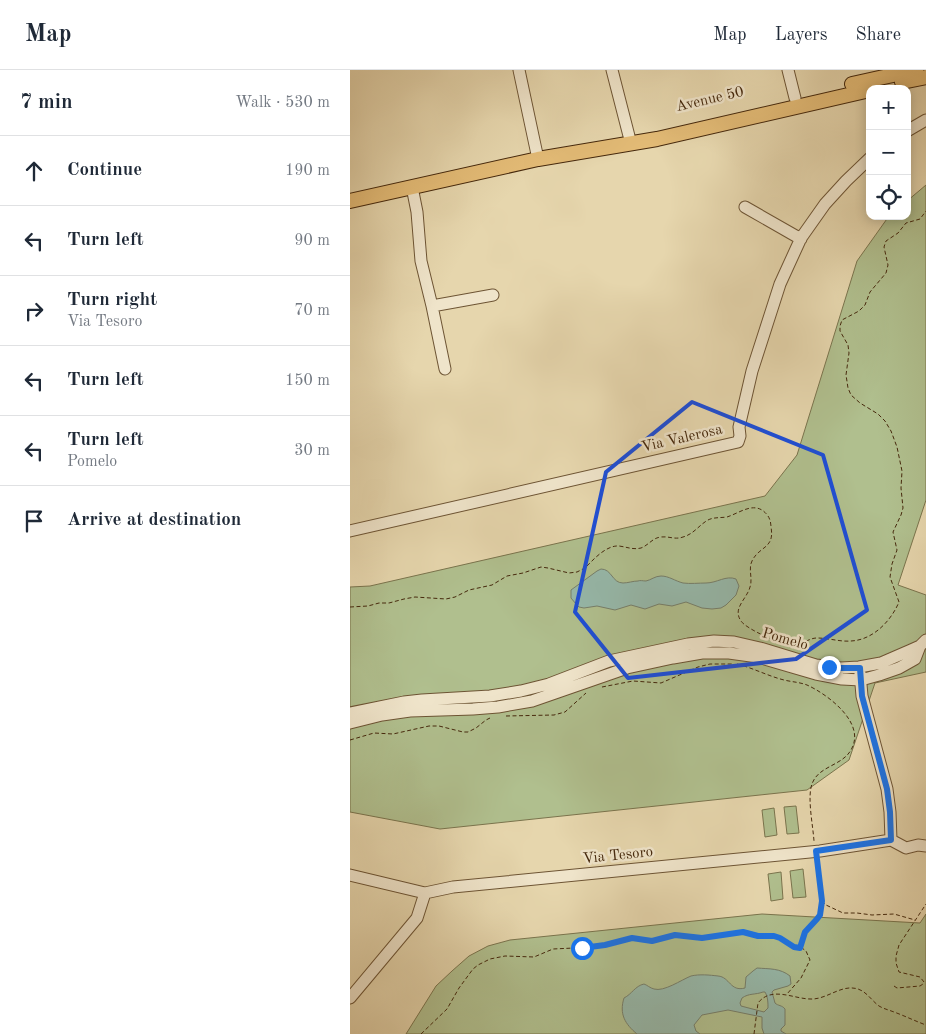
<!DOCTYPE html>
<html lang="en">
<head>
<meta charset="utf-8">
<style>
	:root { --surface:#fff; --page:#f6f6f7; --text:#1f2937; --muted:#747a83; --line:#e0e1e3 }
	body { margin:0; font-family:"Old Standard TT",serif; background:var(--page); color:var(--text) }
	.controls { position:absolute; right:15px; top:15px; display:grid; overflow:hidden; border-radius:10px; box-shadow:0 2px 12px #0003 }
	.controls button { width:45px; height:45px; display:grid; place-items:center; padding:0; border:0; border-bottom:1px solid var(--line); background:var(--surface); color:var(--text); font:25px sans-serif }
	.stop { position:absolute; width:15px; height:15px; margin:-11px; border:4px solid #1a73e8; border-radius:50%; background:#fff }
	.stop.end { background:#1a73e8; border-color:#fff; box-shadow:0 1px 5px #0008 }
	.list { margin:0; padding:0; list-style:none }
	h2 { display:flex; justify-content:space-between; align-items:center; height:65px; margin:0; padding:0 20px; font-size:21px }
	h2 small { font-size:16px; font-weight:400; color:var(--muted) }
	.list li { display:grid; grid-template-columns:32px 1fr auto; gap:15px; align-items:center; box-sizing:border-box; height:70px; padding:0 20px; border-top:1px solid var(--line) }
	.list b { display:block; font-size:19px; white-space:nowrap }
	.list p { margin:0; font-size:16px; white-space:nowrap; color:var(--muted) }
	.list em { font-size:16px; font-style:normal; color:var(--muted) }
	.icon { flex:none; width:28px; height:28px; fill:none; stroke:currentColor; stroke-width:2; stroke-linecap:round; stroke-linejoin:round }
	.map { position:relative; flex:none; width:576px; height:964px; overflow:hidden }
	header { display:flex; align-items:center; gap:30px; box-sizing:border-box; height:70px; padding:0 25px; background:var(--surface); border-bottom:1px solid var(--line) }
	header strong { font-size:24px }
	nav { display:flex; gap:28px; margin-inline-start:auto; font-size:18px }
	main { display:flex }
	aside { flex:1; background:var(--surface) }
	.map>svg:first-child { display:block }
	.green { fill:#b0bf8e; stroke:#7a744d }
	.water { fill:#96b9ab; stroke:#767f6b; fill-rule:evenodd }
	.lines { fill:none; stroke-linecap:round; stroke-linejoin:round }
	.minor-casing { stroke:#6d5434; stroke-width:13 }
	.major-casing { stroke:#45280c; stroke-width:16 }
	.path { stroke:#45280c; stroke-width:1; stroke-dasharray:4 2.5; stroke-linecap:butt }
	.minor { stroke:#efe4ca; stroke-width:11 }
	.major { stroke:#e3bb76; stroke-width:14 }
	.route { stroke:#1a73e8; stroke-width:6 }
	.marked { fill:none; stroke:#1d4ed8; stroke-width:4; stroke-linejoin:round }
	.labels { text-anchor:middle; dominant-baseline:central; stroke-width:5; stroke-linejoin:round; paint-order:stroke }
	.street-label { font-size:15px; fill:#45280c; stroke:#efe4ca }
</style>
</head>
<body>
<header>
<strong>Map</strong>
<nav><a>Map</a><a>Layers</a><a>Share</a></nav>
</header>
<main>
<aside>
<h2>7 min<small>Walk · 530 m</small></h2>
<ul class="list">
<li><svg class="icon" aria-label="ahead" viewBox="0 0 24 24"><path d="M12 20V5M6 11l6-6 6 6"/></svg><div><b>Continue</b></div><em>190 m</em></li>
<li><svg class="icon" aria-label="left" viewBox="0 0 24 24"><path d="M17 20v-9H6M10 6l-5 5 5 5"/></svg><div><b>Turn left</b></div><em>90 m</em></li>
<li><svg class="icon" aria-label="right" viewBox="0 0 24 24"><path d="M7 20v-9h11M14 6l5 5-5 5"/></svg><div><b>Turn right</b><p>Via Tesoro</p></div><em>70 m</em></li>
<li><svg class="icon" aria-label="left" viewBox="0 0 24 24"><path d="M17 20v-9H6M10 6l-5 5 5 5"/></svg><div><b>Turn left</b></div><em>150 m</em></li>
<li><svg class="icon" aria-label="left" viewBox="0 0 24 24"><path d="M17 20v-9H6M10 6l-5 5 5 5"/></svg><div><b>Turn left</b><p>Pomelo</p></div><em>30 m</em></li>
<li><svg class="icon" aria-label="arrive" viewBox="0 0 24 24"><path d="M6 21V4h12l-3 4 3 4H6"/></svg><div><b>Arrive at destination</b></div></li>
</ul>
</aside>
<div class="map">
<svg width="576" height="964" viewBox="0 0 576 964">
	<rect width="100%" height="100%" fill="#e6d6ad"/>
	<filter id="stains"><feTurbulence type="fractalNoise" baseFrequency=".004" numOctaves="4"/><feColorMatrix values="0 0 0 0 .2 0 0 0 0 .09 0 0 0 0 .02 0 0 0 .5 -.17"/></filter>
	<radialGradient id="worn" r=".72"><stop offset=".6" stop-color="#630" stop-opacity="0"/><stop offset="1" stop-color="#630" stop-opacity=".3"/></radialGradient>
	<!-- green -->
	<path class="green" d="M576,115V430L548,515L576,525V602L525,613L499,690L457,720L90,759L0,742V517L20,516L415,426L447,385L507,191L539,146H557V131Z
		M446,736L449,763L437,764L434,737Z
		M424,738L427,765L415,767L412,740Z
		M453,799L456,827L443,828L440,801Z
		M431,802L433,829L421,831L418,804Z
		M412,844L570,853L576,844V964H56L86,916L102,901L119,886L138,876L160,870Z"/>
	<!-- water -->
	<path class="water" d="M251,499C262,499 262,513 273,513C278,513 283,511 288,511C290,510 293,511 296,511C301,510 305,506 311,506C319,506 325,511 333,513C340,514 349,513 356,513C367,513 376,505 386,509L389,516L386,525L376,535L371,538L362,539L352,538L336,532L322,536L309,534L295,539L281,535L265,540L247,536L234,538L229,537L226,534L221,528V520L247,501Z
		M407,898C419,899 430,898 440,906L441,914L438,916L424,920L422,922L425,933C428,936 432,935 435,939V955L431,959V961L436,964H414L412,958V947L378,940L352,945L344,955L346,961L350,964H287C275,954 269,944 274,928C282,924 285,916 294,914C297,915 300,918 304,919C314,922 331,910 341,906C349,904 360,905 368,906C380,907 380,922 395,918L396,907L403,901ZM413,922H415C418,927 418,933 418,938L414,942L391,936L390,933L392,928C399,923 405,925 413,922Z"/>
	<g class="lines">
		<defs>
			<path id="minor" d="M169,0L188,89
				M262,0L279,66
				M438,0L445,28
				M557,61L576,50
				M62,117L67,142L71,191L82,236L95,299
				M395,137L451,169
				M82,236L143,225
				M0,461L388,372L390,366L389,357L402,301L430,214L451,168L475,134L496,111L520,88
				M510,603L512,626L537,719L540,742L541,770
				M0,643L54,632L72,630L140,626L171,621L199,614L259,591L338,574L364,571L384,572L410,578L466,595L491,598L509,597L531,593L561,580L570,576L576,570
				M0,653L32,645L60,641L123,639L148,637L182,631L277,598L323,588L352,583H379L408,587L466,604L492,609L511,610L529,605L549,598L565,589L570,576
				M541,770L556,778L568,775L576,776
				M0,805L75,823L103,817L470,781L541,770
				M0,928L67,848L75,823"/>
			<path id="major" d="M552,12L576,7
				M502,14L566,0
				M0,131L188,89L307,69L520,20"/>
		</defs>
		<!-- minor casing -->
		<use href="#minor" class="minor-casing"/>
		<!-- major casing -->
		<use href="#major" class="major-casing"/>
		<!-- path -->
		<path class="path" d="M0,537L18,536L29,533H39L54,529L65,527L96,529L105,527L119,520L142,515L157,506L173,503L191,497L198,498L219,503L227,502L235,498C243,490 256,475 269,476C277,477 283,480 291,478C299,475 302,468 311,467C319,466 325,470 333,467C344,464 349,455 358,450C364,447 370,448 377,447C390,443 406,429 418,446C420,449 421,453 421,457C425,479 409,476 402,491C398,499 403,509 400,517C397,529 382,538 391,551C396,559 432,575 442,575C451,576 458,568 467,568C479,568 490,572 501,571C523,570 541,551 549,532L540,507L542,494L547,480L543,462L551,445L553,438L551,418L552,401L547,377L541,361L535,351L528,344L510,333L501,325L498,318L496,305L499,283L498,275L490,261V256L492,250L509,241L515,235L520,222L536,203L538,195L534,177L536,171L548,163L556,153L570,149L576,141
			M387,594C403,598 418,606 434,610C442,612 449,612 457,615C477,624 517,653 501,680C492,696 468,696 462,714C457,727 463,756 464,771
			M252,617L283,611L311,613L348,597L360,594H383
			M156,646L204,645L215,642L236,623
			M0,670L24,663L43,664L79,656H89L113,662H118L126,658L136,650L140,648
			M467,792L471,827L472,831L476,835L493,843H507L522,845L544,844L565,850
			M450,877L455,862L467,849L470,845L472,833
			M544,916L547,918L570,916L573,914L574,912L570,907L549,902L546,893V886L549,875L576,834
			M71,964L97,939L109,918L123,899L128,895L140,889L155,886L184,887L203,879L224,878L244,876L282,868L302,871L325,865L352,868L393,862L408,866H424L430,868L444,877L452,878L456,881L460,890L451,908L437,924
			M404,964L408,933C422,915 445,930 463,929C479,928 492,914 508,919C517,922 522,931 529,936C534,939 539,940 544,942C555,946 565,951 576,955"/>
		<!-- minor -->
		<use href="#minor" class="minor"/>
		<!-- major -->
		<use href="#major" class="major"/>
	</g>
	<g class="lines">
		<!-- route -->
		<path class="route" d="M232,878L255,875L282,868L302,871L325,865L352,868L393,862L408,866H424L430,868L444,877L450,878L455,862L467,849L470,845L472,831L466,781L541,770L540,742L537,719L512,626L510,598H491L479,597"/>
	</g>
	<!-- marked area -->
	<path class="marked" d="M342,332L473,385L517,540L446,589L278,608L225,542L256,402Z"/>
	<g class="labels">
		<!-- street labels -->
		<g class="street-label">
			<text transform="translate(360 30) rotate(-13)">Avenue 50</text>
			<text transform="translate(332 369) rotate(-13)">Via Valerosa</text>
			<text transform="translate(435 570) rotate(16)">Pomelo</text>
			<text transform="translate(268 786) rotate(-6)">Via Tesoro</text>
		</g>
	</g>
	<rect width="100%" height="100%" filter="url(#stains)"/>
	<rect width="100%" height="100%" fill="url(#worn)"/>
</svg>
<div class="controls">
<button>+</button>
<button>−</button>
<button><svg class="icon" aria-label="locate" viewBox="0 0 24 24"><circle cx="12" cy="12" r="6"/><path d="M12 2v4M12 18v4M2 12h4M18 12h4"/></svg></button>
</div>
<div class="stop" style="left:232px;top:878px"></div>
<div class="stop end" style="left:479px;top:597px"></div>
</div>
</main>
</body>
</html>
